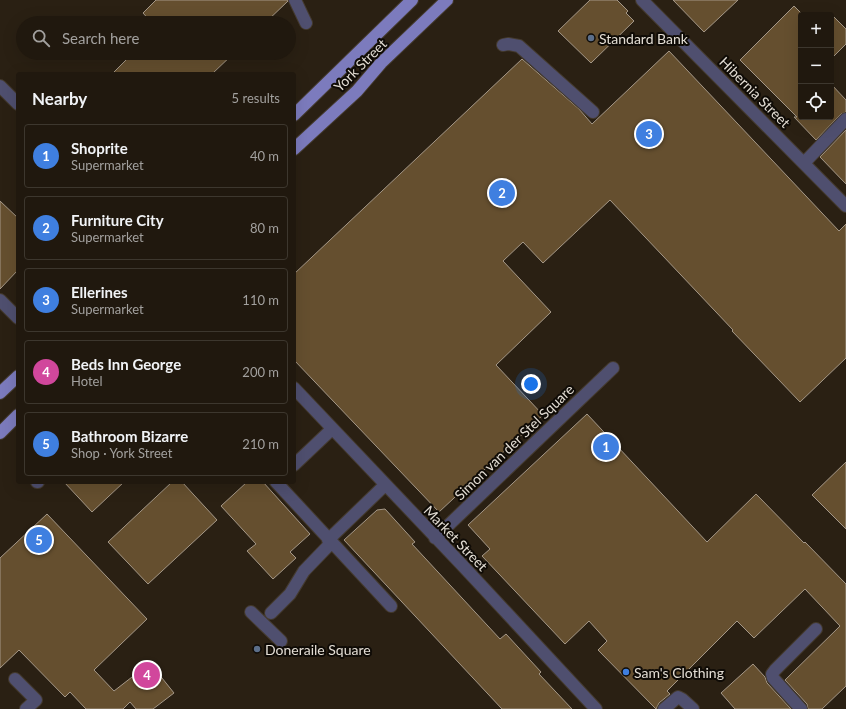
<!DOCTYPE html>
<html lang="en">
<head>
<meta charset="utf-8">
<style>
	:root { --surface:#20180e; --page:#2d251c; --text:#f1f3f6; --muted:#a2a09e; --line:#3d372e; --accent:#1a73e8 }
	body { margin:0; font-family:Lato,sans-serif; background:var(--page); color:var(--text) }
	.controls { position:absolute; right:12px; top:12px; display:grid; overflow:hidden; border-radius:4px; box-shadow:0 4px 16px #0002 }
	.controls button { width:36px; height:36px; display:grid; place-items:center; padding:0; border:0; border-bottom:1px solid var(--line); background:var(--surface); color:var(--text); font:20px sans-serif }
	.you { position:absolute; left:531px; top:384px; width:14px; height:14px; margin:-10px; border:3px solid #fff; border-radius:50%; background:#1a73e8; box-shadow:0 0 0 6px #1a73e833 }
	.badge { display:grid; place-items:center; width:26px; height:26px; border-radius:50%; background:var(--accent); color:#fff; font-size:13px; font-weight:700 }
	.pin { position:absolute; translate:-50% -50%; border:2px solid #fff; box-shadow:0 1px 4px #0006 }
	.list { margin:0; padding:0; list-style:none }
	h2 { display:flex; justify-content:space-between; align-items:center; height:52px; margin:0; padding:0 16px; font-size:17px }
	h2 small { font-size:13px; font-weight:400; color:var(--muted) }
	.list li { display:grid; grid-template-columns:26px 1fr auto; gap:12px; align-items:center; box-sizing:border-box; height:64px; margin:0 8px 8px; padding:0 8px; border:1px solid var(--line); border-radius:4px }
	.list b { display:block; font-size:15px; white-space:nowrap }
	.list p { margin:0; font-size:13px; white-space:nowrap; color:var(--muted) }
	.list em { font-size:13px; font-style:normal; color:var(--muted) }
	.icon { flex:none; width:22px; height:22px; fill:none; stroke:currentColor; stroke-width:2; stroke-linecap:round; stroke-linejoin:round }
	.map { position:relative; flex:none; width:846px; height:709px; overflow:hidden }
	.search { position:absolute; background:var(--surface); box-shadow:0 4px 16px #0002; left:16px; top:16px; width:280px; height:44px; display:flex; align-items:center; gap:10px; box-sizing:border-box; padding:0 14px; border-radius:22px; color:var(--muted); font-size:15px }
	.panel { position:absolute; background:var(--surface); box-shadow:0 4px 16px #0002; left:16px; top:72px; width:280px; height:412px; border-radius:4px }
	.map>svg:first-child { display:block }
	.building { fill:#654f2f; stroke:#a59888 }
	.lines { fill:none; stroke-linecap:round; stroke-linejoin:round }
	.minor-casing { stroke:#443a2e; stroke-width:14 }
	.major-casing { stroke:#443a2e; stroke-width:14 }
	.minor { stroke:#4f4f6f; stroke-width:12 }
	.major { stroke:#7c7bbd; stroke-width:12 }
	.service-dot { fill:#5c6f8a; stroke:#0f0b06; stroke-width:1.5 }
	.shop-dot { fill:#3f7fe0; stroke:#0f0b06; stroke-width:1.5 }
	.labels { text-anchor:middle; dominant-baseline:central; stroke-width:4; stroke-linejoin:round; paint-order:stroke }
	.poi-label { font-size:14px; fill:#e3ddd4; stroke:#0f0b06; text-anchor:start }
	.street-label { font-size:14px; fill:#e3ddd4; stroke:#0f0b06 }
</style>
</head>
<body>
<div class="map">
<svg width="846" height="709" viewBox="0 0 846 709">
	<rect width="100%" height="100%" fill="#2a2013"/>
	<!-- building -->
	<path class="building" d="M156,0H288V1L265,23H152L143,13Z
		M590,0H617L628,11L626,13L634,21L591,63L558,31Z
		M673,0H738L704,32Z
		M794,6L801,13V117H831V84L846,100V112L841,114L816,140L794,117H797L740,60Z
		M831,14L846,29V44L831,59Z
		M669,51L839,231L846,224V358L800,402L732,331L733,330L610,200L543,263L523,242L503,261L551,312L496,365L543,415L439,512L294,360V274L522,59L579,109L592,124Z
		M133,53H234L212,74H112Z
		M846,130V184L820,157Z
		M0,201L18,218V270L0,289Z
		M587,414L707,542L756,494L804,543L805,542L846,584V686L822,709H808L807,704L785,680L840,626L805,589L754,638L737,621L667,691L670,694L659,703L656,709L598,650L607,641L589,621L565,644L482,556L490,549L468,525Z
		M846,462V529L812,495Z
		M64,482H124L92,512Z
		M172,482H182L217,520L148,584L108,542Z
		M247,482H263L310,534L290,552L296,558L273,579L247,551L256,544L221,506Z
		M385,509L415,542L412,544L500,639L506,634L541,672L539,674L572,709H502L344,540L377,510Z
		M47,514L147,619L94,670L114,691L150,663L174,693L153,709H136L130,702L123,709H86L70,692L65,697L19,650L0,668V558Z
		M753,664L765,677L767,683L791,709H735L721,693Z"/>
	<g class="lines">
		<defs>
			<path id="minor" d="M295,0L306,23
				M642,0L846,206
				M503,45L508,44L519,46L593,112
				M0,86L18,104
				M804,163L846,119
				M0,300L18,318
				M294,388L463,566L596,709
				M294,465L332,429
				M37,482H38
				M276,482L391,606
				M435,538L613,368
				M328,540L385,485
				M251,612L281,641
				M271,613L290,594L304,571L331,543
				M15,679L36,700L26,709
				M664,709L678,697L682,699L693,709
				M801,709L773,678L772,674L775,670L816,629"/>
			<path id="major" d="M294,115L412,0
				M294,149L357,91L381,63L447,0
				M0,393L18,376
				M0,433L18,415"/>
		</defs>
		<!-- minor casing -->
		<use href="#minor" class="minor-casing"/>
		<!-- major casing -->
		<use href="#major" class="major-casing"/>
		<!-- minor -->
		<use href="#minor" class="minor"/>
		<!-- major -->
		<use href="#major" class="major"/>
	</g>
	<!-- markers -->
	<g class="service-dot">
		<circle cx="591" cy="38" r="4"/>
		<circle cx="257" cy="649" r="4"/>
	</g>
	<circle class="shop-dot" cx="626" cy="672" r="4"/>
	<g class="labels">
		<!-- poi labels -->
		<g class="poi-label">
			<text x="599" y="38">Standard Bank</text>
			<text x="265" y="649">Doneraile Square</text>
			<text x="634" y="672">Sam's Clothing</text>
		</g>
		<!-- street labels -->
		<g class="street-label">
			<text transform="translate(360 65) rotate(-45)">York Street</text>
			<text transform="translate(755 92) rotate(45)">Hibernia Street</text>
			<text transform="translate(514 442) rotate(-44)">Simon van der Stel Square</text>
			<text transform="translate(456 538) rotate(46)">Market Street</text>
		</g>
	</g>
</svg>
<div class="controls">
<button>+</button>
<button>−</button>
<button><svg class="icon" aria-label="locate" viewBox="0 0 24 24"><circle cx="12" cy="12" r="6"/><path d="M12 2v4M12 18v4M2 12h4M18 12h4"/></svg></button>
</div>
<div class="you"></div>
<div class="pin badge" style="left:606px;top:447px;background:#3f7fe0">1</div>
<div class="pin badge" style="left:502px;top:193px;background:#3f7fe0">2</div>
<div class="pin badge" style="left:649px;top:134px;background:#3f7fe0">3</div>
<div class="pin badge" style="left:147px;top:675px;background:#d1479c">4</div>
<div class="pin badge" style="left:39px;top:540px;background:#3f7fe0">5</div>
<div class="search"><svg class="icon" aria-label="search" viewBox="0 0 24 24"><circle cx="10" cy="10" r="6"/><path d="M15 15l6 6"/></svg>Search here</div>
<section class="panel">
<h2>Nearby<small>5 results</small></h2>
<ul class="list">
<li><span class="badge" style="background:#3f7fe0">1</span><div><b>Shoprite</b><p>Supermarket</p></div><em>40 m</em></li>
<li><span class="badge" style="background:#3f7fe0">2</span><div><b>Furniture City</b><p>Supermarket</p></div><em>80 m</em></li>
<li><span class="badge" style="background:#3f7fe0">3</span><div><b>Ellerines</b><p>Supermarket</p></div><em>110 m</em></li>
<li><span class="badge" style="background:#d1479c">4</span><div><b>Beds Inn George</b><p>Hotel</p></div><em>200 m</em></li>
<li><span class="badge" style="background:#3f7fe0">5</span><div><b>Bathroom Bizarre</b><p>Shop · York Street</p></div><em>210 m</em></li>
</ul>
</section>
</div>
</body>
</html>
